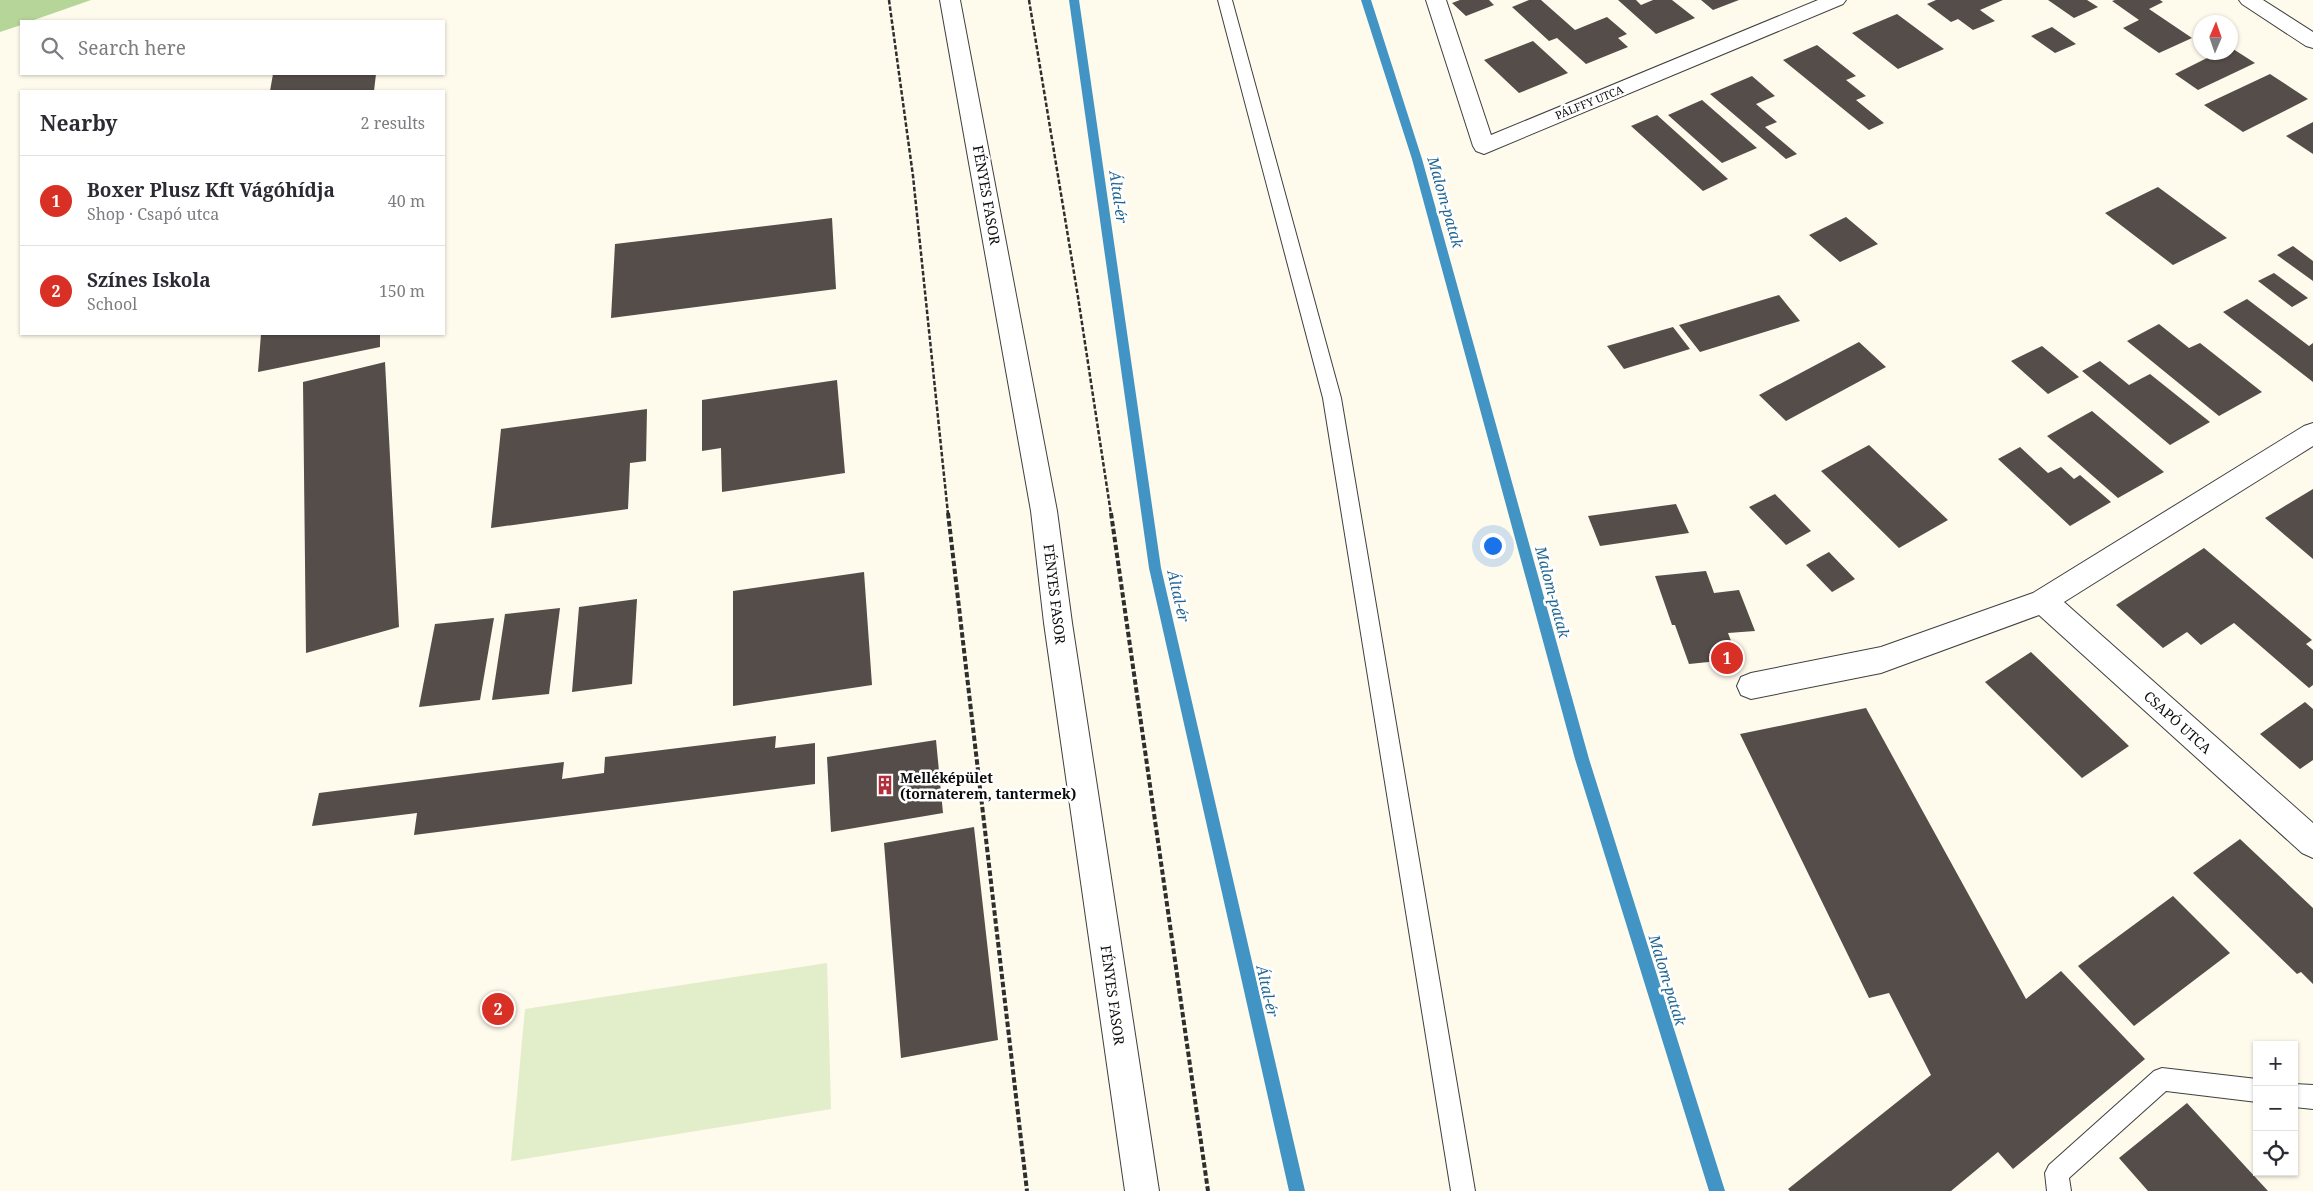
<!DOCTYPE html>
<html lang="en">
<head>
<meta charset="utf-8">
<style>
	:root { --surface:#fff; --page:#f2f2f3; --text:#2b2b33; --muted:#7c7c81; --line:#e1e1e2; --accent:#d93025 }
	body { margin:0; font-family:"Noto Serif",serif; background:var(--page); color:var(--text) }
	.controls { position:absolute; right:15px; bottom:15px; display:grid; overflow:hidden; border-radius:0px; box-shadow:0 1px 4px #0004 }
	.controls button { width:45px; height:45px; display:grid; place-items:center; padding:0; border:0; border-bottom:1px solid var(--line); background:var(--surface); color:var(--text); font:25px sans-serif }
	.compass { position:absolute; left:2193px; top:15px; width:45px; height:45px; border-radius:50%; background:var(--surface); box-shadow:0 1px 4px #0004; rotate:2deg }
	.you { position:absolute; left:1492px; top:545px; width:18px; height:18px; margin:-12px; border:4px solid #fff; border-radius:50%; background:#1a73e8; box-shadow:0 0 0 8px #1a73e833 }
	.badge { display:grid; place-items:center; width:32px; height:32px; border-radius:50%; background:var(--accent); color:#fff; font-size:16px; font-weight:700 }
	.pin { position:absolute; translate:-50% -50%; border:2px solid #fff; box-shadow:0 1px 5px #0006 }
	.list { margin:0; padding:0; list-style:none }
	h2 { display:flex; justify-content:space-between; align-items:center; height:65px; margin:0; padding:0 20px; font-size:21px }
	h2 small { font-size:16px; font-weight:400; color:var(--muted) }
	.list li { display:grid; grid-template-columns:32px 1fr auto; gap:15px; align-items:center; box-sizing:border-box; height:90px; padding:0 20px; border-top:1px solid var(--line) }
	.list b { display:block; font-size:19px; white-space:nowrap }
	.list p { margin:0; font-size:16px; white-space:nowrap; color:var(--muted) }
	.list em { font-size:16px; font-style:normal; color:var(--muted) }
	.icon { flex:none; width:28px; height:28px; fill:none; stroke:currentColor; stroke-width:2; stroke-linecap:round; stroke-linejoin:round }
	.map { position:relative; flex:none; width:2313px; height:1191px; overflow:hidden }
	.search { position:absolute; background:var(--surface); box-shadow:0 1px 4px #0004; left:20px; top:20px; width:425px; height:55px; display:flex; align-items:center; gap:12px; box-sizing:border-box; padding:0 18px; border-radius:0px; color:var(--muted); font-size:19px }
	.panel { position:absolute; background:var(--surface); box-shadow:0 1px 4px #0004; left:20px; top:90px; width:425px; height:245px; border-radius:0px }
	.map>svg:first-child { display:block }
	.forest { fill:#b6d599 }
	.pitch { fill:#e2edca }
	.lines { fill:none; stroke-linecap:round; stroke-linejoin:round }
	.stream { fill:#4194c3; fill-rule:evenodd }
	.building { fill:#544d49 }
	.service-casing { stroke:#3f3f3f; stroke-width:2 }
	.minor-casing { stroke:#3f3f3f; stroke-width:2 }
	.path-far1 { stroke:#2e2e2e; stroke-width:2.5; stroke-dasharray:4.5 2; stroke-linecap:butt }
	.path { stroke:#2e2e2e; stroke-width:4; stroke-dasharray:5.5 2.5; stroke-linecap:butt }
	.service { fill:#fff; fill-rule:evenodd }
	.minor { fill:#fff; fill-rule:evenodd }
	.labels { text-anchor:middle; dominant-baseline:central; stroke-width:5; stroke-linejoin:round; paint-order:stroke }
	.far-street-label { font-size:11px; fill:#0c0c0c; stroke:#fff }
	.street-label { font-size:14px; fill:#0c0c0c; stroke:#fff }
	.poi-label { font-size:14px; font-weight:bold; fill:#0c0c0c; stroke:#fff; text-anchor:start }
	.water-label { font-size:15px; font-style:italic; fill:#1f6694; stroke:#fff }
</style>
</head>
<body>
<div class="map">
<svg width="2313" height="1191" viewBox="0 0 2313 1191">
	<rect width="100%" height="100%" fill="#fefaec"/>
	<!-- forest -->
	<path class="forest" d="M0,0H91L31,21H21V25L0,32Z"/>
	<!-- pitch -->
	<path class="pitch" d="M827,963L831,1109L511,1161L525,1009Z"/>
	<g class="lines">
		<!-- stream -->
		<path class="stream" d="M1069,0H1079L1161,568L1305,1191H1289L1149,568Z
			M1361,0H1371L1422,159L1589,759L1725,1191H1709L1575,759L1412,159Z"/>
	</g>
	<!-- building -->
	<path class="building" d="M1460,0H1489L1494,5L1466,16L1452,3Z
		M1529,0H1541L1575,30L1607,17L1627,34L1618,38L1628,47L1586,64L1557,38L1549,41L1512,7Z
		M1618,0H1636L1641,5L1653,0H1672L1695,18L1656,34Z
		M1701,0H1739L1713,10Z
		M1936,0H2003L1980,10L1995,21L1973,30L1958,19L1951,22L1927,4Z
		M2048,0H2087L2098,7L2074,18Z
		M2115,0H2160L2163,2L2149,9L2192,38L2159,53L2123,28L2139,20L2112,1Z
		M1897,14L1944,49L1898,69L1852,33Z
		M2052,27L2076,44L2055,53L2031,36Z
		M1533,41L1568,73L1519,93L1484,60Z
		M1817,45L1856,76L1846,80L1866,96L1856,100L1884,123L1869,130L1783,60Z
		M2230,47L2255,63L2198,90L2175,74L2219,52H2230Z
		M273,74H376L374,91H270Z
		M2270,74L2308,99L2243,132L2204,105Z
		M1752,76L1775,96L1756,104L1777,122L1765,127L1797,154L1786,159L1710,94Z
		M1702,100L1757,148L1722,163L1668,115Z
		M1657,115L1728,179L1703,191L1631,126Z
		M2313,122V154L2286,136Z
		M2158,187L2227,238L2173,265L2105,213Z
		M1846,217L1878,244L1840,262L1809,235Z
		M832,218L836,289L611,318L615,244Z
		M2293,246L2313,261V281L2277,255Z
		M2274,273L2308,298L2292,307L2258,281Z
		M1779,295L1800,321L1700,352L1679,325Z
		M2247,299L2309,346L2313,343V382L2223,312Z
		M2159,324L2189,348L2200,343L2262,392L2219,416L2127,341Z
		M1673,327L1690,349L1624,369L1607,346Z
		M261,334H380V347L258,372Z
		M1859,342L1886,367L1786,421L1759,395Z
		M2042,346L2079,377L2048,394L2011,361Z
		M2100,361L2129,385L2150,374L2210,422L2170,445L2082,371Z
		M385,362L399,627L306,653L303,382Z
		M837,380L845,473L722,492L721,448L702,451V400Z
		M647,409L646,461L630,463L628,509L491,528L501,429Z
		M2092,411L2164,472L2118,498L2047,436Z
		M1869,445L1948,520L1899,548L1821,471Z
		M2020,447L2048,473L2061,467L2074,479L2080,475L2111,502L2070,526L1998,459Z
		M2313,489V559L2265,518Z
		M1775,494L1811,531L1786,545L1749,507Z
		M1676,504L1689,533L1600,546L1588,516Z
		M2204,548L2312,640L2306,644L2313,650V685L2309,688L2234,623L2201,645L2187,632L2163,648L2116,605Z
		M1829,552L1855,579L1832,592L1806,565Z
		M1706,571L1714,593L1739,590L1755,631L1728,633L1738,659L1689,664L1675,625H1672L1655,576Z
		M864,572L872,685L733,706V591Z
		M637,599L632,684L572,692L579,607Z
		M560,608L549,694L492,700L505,614Z
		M494,618L480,700L419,707L435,624Z
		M2031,652L2129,746L2082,778L1985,682Z
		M2305,702L2313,709V760L2300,769L2260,734Z
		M1866,708L2026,999L2061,971L2145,1059L2013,1169L1998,1152L1951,1191H1790L1788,1189L1931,1075L1889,993L1869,998L1740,734Z
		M776,736L775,748L815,743V784L414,835L417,813L312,826L319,793L564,762L562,779L604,773L605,757Z
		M936,740L943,813L831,832L827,757Z
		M974,827L998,1040L901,1058L884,843Z
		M2240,839L2313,908V984L2301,972L2297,974L2193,873Z
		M2173,896L2230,953L2134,1026L2078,966Z
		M2187,1103L2268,1191H2148L2119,1158Z"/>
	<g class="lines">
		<defs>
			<path id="service" d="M1218,0H1232L1341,398L1475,1191H1451L1323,398Z
				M2162,1068L2257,1079V1102L2166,1091L2069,1178L2071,1191H2047L2045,1173L2049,1165L2154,1071Z
				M2294,1084L2313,1085V1109L2294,1107Z"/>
			<path id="minor" d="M940,0H960L1057,511L1072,623L1159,1191H1125L1044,623L1031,511Z
				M1426,0H1446L1491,135L1818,0H1846L1843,4L1484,154L1476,151L1473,146Z
				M2239,0H2263L2313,32V48L2306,46L2242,4Z
				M2313,423V446L2064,602L2313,823V858L2302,853L2039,615L1881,673L1751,699L1741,695L1737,686L1741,677L1751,673L1881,647L2033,593L2304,426Z"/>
		</defs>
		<!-- service casing -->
		<use href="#service" class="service-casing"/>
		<!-- minor casing -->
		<use href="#minor" class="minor-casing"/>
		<!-- path-far1 -->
		<path class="path-far1" d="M889,0L913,176L948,514
			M1029,0L1078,297L1111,514"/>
		<!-- path -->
		<path class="path" d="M948,513L1027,1191
			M1111,513L1208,1191"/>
		<!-- service -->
		<use href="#service" class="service"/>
		<!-- minor -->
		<use href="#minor" class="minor"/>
	</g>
	<!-- icons -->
	<defs>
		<symbol id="building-bare" viewBox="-9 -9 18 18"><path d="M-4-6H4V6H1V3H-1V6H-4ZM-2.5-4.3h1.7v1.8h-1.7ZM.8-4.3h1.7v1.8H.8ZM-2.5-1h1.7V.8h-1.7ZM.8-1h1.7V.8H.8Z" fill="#b12f3a" stroke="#fff" stroke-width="2.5" paint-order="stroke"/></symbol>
	</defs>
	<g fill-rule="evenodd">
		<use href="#building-bare" x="871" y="771" width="28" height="28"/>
	</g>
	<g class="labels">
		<!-- far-street labels -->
		<g class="far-street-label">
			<text transform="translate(1589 102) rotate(-22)">PÁLFFY UTCA</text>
		</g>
		<!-- street labels -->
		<g class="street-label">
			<text transform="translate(987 195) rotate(80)">FÉNYES FASOR</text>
			<text transform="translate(1055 594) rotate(83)">FÉNYES FASOR</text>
			<text transform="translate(2178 722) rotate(42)">CSAPÓ UTCA</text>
			<text transform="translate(1113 995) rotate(82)">FÉNYES FASOR</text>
		</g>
		<!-- poi labels -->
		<g class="poi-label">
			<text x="900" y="777">Melléképület<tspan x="900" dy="16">(tornaterem, tantermek)</tspan></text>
		</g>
		<!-- water labels -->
		<g class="water-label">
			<text transform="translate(1119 197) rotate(82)">Által-ér</text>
			<text transform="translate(1446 202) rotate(74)">Malom-patak</text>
			<text transform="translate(1553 592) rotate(75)">Malom-patak</text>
			<text transform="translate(1179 596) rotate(77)">Által-ér</text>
			<text transform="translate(1668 980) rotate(73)">Malom-patak</text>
			<text transform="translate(1268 991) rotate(77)">Által-ér</text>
		</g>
	</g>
</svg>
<div class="controls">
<button>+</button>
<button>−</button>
<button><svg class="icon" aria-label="locate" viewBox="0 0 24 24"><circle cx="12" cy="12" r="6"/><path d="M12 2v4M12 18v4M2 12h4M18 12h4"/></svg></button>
</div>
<svg class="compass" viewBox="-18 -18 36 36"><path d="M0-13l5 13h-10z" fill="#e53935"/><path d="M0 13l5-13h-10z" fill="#7c7c81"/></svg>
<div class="you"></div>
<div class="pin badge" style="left:1727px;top:658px">1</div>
<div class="pin badge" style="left:498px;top:1009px">2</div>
<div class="search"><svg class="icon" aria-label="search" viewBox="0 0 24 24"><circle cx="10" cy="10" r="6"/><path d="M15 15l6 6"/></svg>Search here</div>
<section class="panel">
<h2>Nearby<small>2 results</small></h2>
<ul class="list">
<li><span class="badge">1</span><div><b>Boxer Plusz Kft Vágóhídja</b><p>Shop · Csapó utca</p></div><em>40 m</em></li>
<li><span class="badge">2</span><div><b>Színes Iskola</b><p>School</p></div><em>150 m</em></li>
</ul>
</section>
</div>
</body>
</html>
